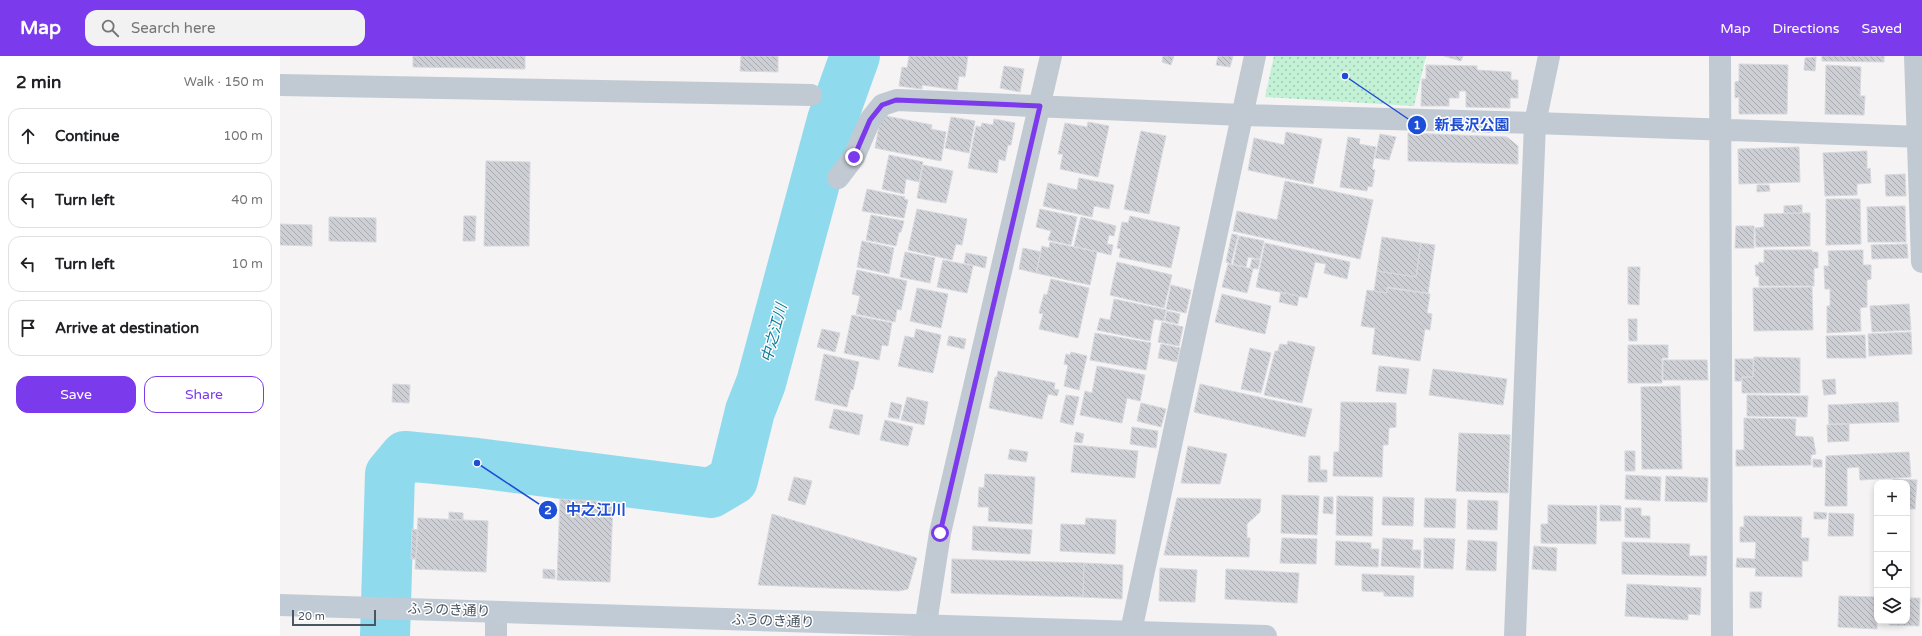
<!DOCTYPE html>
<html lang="en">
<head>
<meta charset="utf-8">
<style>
	:root { --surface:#fff; --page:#f2f2f2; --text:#202124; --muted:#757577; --line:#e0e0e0; --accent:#7c3aed }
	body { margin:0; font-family:"Varela Round","Noto Sans JP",sans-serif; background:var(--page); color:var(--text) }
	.controls { position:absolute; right:12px; bottom:12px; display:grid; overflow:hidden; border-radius:8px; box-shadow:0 2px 6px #0003 }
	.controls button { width:36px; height:36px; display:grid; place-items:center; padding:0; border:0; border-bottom:1px solid var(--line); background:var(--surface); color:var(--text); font:20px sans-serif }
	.scale { position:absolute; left:12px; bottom:10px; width:84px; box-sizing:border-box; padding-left:4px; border:2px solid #4a5661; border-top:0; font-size:11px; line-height:14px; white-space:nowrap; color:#4a5661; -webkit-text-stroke:3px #fff; paint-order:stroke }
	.stop { position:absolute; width:12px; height:12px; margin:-9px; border:3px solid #7c3aed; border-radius:50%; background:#fff }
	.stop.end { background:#7c3aed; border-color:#fff; box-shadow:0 1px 4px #0008 }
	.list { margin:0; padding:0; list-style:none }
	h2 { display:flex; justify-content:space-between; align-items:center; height:52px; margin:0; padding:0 16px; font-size:17px }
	h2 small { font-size:13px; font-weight:400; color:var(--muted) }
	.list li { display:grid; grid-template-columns:26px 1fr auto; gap:12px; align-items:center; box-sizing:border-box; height:56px; margin:0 8px 8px; padding:0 8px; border:1px solid var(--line); border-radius:12px }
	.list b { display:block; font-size:15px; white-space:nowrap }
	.list em { font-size:13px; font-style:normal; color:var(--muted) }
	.actions { display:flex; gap:8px; padding:12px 16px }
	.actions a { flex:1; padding:9px 0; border:1px solid var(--accent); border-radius:12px; text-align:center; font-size:14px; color:var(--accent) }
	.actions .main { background:var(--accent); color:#fff }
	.icon { flex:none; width:22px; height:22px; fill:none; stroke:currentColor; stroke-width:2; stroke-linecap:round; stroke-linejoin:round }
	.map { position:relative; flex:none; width:1642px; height:580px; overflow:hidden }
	header { display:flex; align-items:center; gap:24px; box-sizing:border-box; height:56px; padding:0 20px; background:var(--accent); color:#fff }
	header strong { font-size:19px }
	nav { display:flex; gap:22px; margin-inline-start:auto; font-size:14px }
	.search { width:280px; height:36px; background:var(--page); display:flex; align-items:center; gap:10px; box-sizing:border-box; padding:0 14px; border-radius:12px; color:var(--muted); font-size:15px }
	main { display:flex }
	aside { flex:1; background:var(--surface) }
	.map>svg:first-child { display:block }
	.park { fill:url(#park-dots) }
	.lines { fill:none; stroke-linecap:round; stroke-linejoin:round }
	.river { stroke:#90daee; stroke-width:50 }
	.building { fill:url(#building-back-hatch); stroke:#d7d9de }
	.street { stroke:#c1cad2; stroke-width:22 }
	.secondary { stroke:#c1cbd6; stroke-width:22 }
	.route { stroke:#7c3aed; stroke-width:5 }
	.labels { text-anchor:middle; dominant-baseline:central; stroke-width:3; stroke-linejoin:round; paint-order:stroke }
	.street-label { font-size:14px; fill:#4a5661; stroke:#fff }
	.water-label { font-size:15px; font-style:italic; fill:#0c7c9b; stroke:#fff }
	.leader { fill:none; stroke:#1d4ed8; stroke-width:1.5 }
	.callout-dot { fill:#1d4ed8; stroke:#fff; stroke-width:1.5 }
	.mark-label { font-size:12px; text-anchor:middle; font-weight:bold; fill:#fff }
	.callout-label { font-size:15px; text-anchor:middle; font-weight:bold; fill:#1d4ed8; stroke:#fff; stroke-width:3; stroke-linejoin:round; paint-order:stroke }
</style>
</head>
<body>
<header>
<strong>Map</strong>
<div class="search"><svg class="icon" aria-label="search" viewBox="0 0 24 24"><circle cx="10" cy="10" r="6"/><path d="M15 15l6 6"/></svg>Search here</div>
<nav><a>Map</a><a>Directions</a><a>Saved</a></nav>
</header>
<main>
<aside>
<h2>2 min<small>Walk · 150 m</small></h2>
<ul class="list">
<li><svg class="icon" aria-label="ahead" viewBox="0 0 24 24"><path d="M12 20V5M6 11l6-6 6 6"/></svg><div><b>Continue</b></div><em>100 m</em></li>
<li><svg class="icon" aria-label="left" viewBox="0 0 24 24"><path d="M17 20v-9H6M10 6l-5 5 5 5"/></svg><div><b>Turn left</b></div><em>40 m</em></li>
<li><svg class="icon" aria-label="left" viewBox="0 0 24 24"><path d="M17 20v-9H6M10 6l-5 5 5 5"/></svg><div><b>Turn left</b></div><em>10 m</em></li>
<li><svg class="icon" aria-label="arrive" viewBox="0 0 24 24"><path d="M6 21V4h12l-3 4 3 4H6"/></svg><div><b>Arrive at destination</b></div></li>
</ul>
<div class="actions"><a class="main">Save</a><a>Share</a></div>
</aside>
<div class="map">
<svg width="1642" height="580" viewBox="0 0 1642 580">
	<defs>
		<pattern id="park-dots" width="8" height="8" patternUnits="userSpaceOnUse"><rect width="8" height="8" fill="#c3f1d5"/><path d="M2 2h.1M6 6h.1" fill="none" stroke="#a0c6b0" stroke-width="1.8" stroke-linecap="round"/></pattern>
		<pattern id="building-back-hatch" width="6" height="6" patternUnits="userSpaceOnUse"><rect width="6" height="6" fill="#cdcfd5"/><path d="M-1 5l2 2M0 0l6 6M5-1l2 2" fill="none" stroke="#a8abb0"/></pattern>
	</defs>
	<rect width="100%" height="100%" fill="#f5f3f3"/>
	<!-- park -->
	<path class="park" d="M994,0H1146L1134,50L985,41Z"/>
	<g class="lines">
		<!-- river -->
		<path class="river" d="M105,580L110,418L125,400L197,407L431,437L453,424L470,355L481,327L552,64L575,0"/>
	</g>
	<!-- building -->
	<path class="building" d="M133,0H245V13L133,11Z
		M461,0H498V16L460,15Z
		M629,0H688L685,21L679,20L677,34L642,29V33L619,30L622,11L627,12Z
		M883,0H894L891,9L882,6Z
		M938,0H953L950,11L936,9Z
		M1164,0H1183L1181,5Z
		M1542,0H1604V6L1542,5Z
		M1536,1L1535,15L1524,14L1525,2Z
		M1459,8L1508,9L1507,58H1459V41L1455,42V26L1459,25Z
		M1146,9L1197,10V14L1231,16V24H1238V42H1230V52L1186,51V35H1179V42H1169V50H1141L1142,23H1146Z
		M1546,9L1581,11L1580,40H1585L1584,59L1545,58Z
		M724,10L744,13L740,36L720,32Z
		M601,59L652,69L651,73L666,76L661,105L595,92Z
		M671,61L695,65L689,97L665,92Z
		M714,63L735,67L731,89H728L725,105L719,103L717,117L688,112L696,70L701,71L702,67L713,69Z
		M808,66L829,70L818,121L780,113L783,98H778L785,67L807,71Z
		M861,75L886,80L869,158L844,153Z
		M1006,76L1042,83L1033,128L968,114L974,82L1004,89Z
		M1128,77L1227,81L1238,90V108L1128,105Z
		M1100,78L1116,81L1109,104L1095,102Z
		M1068,81L1080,83L1079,88L1096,91L1092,113L1095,114L1092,131L1088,130L1087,135L1060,131Z
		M1519,91L1520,126L1459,128L1458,93Z
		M1587,95V113L1590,112L1591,127L1577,128V139L1545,140L1543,97Z
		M609,99L643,106L639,126L626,123L624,138L602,133Z
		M206,105L250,106L249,190H204Z
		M643,109L673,115L666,147L637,142Z
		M1625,118L1626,140H1606L1605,119Z
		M799,122L834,129L829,153L814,150L812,161L763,150L768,127L797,134Z
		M1005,125L1093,144L1080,203L953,175L957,155L997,164Z
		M1477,129H1489L1490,135L1477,136Z
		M587,133L625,141L624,143L628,144L624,162L582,155Z
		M1546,143H1580L1581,188L1546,189Z
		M1522,149V157H1504V150Z
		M1625,150L1626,186H1588L1587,151Z
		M637,153L687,163L682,189L676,188L672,204L628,194Z
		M760,153L797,161L791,189L768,184L771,175L756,171Z
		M1530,157V190L1476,191L1475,172L1484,171V158Z
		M591,159L624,165L621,176H619L616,190L586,184Z
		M184,160H196L195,185H183Z
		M850,160L900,171L891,212L839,201L841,193L837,192L842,166L848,167Z
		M49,161L96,162V186L49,185Z
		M801,161L836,170L834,180L829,179L827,188L833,189L831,199L794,190Z
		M0,168L32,169V190L0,189Z
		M1456,170H1474V192H1455Z
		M952,178L958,179L951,208L946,206Z
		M959,180L984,185L980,203L968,201L966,211L953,208Z
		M1102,181L1141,187L1136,221L1097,215Z
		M582,185L614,192L609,218L577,211Z
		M770,186L817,196L810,229L756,217L762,190L769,192Z
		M985,187L1070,206L1067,223L1044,217L1046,208L1035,206L1027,242L976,231Z
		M1141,187L1155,189L1148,237L1108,231L1106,237L1094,235L1097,215L1136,221Z
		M1627,188L1628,202L1592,203L1591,189Z
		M743,192L761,196L756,217L739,213Z
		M1484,194H1532V196H1538V212H1534V230H1479V220H1476L1475,209H1479V206L1484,207Z
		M1583,194V209H1591V223L1587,224V251L1580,252L1581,275L1547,277V250H1550V233H1545L1544,210H1549L1548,195Z
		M625,196L655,202L650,227L620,221Z
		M686,197L707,201L705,212L684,207Z
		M972,203L980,204L978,213L970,212Z
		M663,204L693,210L687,237L657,231Z
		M837,206L892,219L884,252L830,239Z
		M948,208L973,213L967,237L942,231Z
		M1348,211H1360L1359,249L1348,248Z
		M577,214L627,225L621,254L617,253L615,266L576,258L580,240L572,238Z
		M771,223L809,232L798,282L759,273L763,258L759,257L764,238L767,239Z
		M891,229L911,234L906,257L886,253Z
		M1532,231L1533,274L1474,275L1473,232Z
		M637,232L668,238L661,272L630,265Z
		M1107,232L1150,238L1147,257L1152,258L1150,274L1145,273L1140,305L1092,298L1095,272L1081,270L1087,234L1107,237Z
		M1001,236L1019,240L1017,250L999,246Z
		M942,238L991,250L985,278L935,266Z
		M834,243L886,254L884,265L874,263L870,285L817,274L820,262L830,264Z
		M1629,248L1631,274L1592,276L1590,250Z
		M887,255L900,258L898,268L885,265Z
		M572,259L612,267L608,290L602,289L599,304L564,297Z
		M1348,263H1357V285H1349Z
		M882,266L903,271L899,290L878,286Z
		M542,273L560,277L555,296L537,291Z
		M636,273L661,279L653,317L618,310L625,280L634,282Z
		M1631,276L1632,298L1589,300L1588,278Z
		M815,277L871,287L866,314L810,304Z
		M1585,279L1586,302H1547L1546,280Z
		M669,280L686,283L684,293L667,289Z
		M1008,285L1035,291L1022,347L984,339L995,295H998L1000,288L1007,289Z
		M881,288L900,292L897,306L878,302Z
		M1348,289H1388V302H1382V327H1348Z
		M970,292L991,297L981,337L961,333Z
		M791,296L807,300L799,334L784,330L788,309L784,308L786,298L790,299Z
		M544,298L579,306L573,334L571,333L567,351L535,344Z
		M1474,301L1520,302V337H1462V321H1473Z
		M1455,303H1473V321H1462V325H1455Z
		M1383,304H1427L1428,324H1383Z
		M817,310L865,319L860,345L847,342L842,367L800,359L805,335L812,337Z
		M1099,310L1129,313L1126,338L1096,335Z
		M1153,313L1227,323L1223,349L1149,339Z
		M718,315L775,327L774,333L779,334L777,340L768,338L762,363L709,352L715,321H717Z
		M1555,323L1556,338L1544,339L1542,324Z
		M113,328L130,329L129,347L112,346Z
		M920,328L1032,353L1025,381L914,356Z
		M1400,330L1402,413H1362L1361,331Z
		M786,339L799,341L793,369L780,366Z
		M1467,339L1528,340L1527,361L1467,360Z
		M627,341L648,346L644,369L621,364Z
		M611,346L622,349L619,363L608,361Z
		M1061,346L1116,347V371L1109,372L1108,389H1103L1102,421L1053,420L1054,396H1059Z
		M1618,346L1619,366L1549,368L1548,349Z
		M861,347L886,353L881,371L857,365Z
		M554,353L583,359L579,379L549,372Z
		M1464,362L1516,363L1515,380L1533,381L1536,398L1531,399V409L1456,410V394H1464Z
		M605,364L633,371L628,390L600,384Z
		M1569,368V385L1548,386L1547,369Z
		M852,371L878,375L876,392L850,388Z
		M796,376L804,378L802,387L794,386Z
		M1179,377L1230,379L1228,437L1176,435Z
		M794,389L858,395L855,422L791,416Z
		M908,390L947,398L940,428L901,427Z
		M730,393L748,396L746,406L728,403Z
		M1345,395H1355V415H1345Z
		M1629,396L1631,421L1580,424L1579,411L1567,412V450H1545L1546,400Z
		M1029,400H1040V414H1047V426H1028Z
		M1533,403L1542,404V411H1533Z
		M705,418L755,421L752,468L708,465L709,451H698L699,431L704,432Z
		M1346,419L1381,421L1380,445L1345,443Z
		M1386,420L1428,422L1427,446L1385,445Z
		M514,421L532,425L525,449L508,444Z
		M1613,423L1637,424L1635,453H1627V427H1613Z
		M1002,439L1039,440L1037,479L1001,477Z
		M1057,440L1093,441L1092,480L1056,479Z
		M1044,441H1053V458L1043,457Z
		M1103,441L1134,442L1133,470L1102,469Z
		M897,442L981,443L980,456L967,468V482H970L969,501L884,499Z
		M1145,442L1176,443L1175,472L1144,471Z
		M280,443L333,446L330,526L277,524Z
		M1188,444L1218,445L1217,474L1187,473Z
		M1268,449L1317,450L1316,488L1261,487V468H1268Z
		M1320,449L1341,450V465H1320Z
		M1345,452H1361V460H1370V482L1345,481Z
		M169,456L183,457V464H169Z
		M1534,456L1547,457L1546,463H1534Z
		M1549,457L1574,458L1573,480H1548Z
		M492,458L637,502L628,533L619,535L478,529Z
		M1464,460L1522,461L1521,482H1529L1528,505H1522V521L1475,520L1476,512L1456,511L1457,502L1475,503L1476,486H1460V471H1464Z
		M138,462L208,465L206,516L135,513Z
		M806,462L836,464L835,498L780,495L781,468L805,469Z
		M693,470L752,474L750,498L692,494Z
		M132,473L138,474L136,503H131Z
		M1002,482L1037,483L1036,508L1000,507Z
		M1103,482L1133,484L1132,494H1141L1140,512L1101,510Z
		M1144,482L1175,483L1173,513L1144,512Z
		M1188,484L1217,486L1216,515L1186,514Z
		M1056,485L1091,487V493H1099L1098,511L1055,509Z
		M1342,486L1410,488L1409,500H1427L1426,520L1342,518Z
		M1254,490L1277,492L1276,515L1252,513Z
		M672,503L804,507L803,541L671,537Z
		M804,507L843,509L842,543L803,541Z
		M880,512L917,514L915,546L879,545Z
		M263,513L275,514V523L263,522Z
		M946,513L1019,517L1017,547L945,543Z
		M1082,518L1134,520L1133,541L1104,540V536L1082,535Z
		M1347,528L1421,532L1420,559L1408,558V564L1345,560Z
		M1470,536H1482L1481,552H1470Z
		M1559,540L1597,541V573L1558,571Z
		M1627,542H1640L1639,570L1609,569V565H1627Z"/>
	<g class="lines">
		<!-- street -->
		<path class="street" d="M1440,0L1442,580
			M1635,0L1642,206
			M0,29L531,39
			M558,122L574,101L590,64L602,49L617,44L962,59L1255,67L1642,81
			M851,575L975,0
			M216,580V556
			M644,580L660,477L771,0
			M1235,580L1255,67L1269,0"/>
		<!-- secondary -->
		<path class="secondary" d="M0,549L986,580"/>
	</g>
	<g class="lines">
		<!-- route -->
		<path class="route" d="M574,101L590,64L602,49L616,44L760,50L660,477"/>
	</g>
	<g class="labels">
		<!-- street labels -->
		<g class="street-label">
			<text transform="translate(169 554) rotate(2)">ふうのき通り</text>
			<text transform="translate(493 565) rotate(2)">ふうのき通り</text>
		</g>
		<!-- water labels -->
		<g class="water-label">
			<text transform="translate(494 277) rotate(-75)">中之江川</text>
		</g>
	</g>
	<!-- callouts -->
	<path class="leader" d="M1065 20L1137 69M197 407L268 454"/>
	<g class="callout-dot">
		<circle cx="1065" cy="20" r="4"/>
		<circle cx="197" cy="407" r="4"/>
		<circle cx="1137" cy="69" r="10"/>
		<circle cx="268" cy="454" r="10"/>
	</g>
	<g class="mark-label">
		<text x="1137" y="73">1</text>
		<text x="268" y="458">2</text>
	</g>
	<g class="callout-label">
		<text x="1192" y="74">新長沢公園</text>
		<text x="316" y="459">中之江川</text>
	</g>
</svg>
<div class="controls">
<button>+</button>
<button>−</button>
<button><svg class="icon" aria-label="locate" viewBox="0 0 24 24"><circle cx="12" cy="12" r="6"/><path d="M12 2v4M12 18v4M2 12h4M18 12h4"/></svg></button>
<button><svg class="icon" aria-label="layers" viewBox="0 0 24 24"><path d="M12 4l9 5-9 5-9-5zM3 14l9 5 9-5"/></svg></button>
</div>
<div class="scale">20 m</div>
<div class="stop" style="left:660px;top:477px"></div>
<div class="stop end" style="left:574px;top:101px"></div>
</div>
</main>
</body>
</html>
